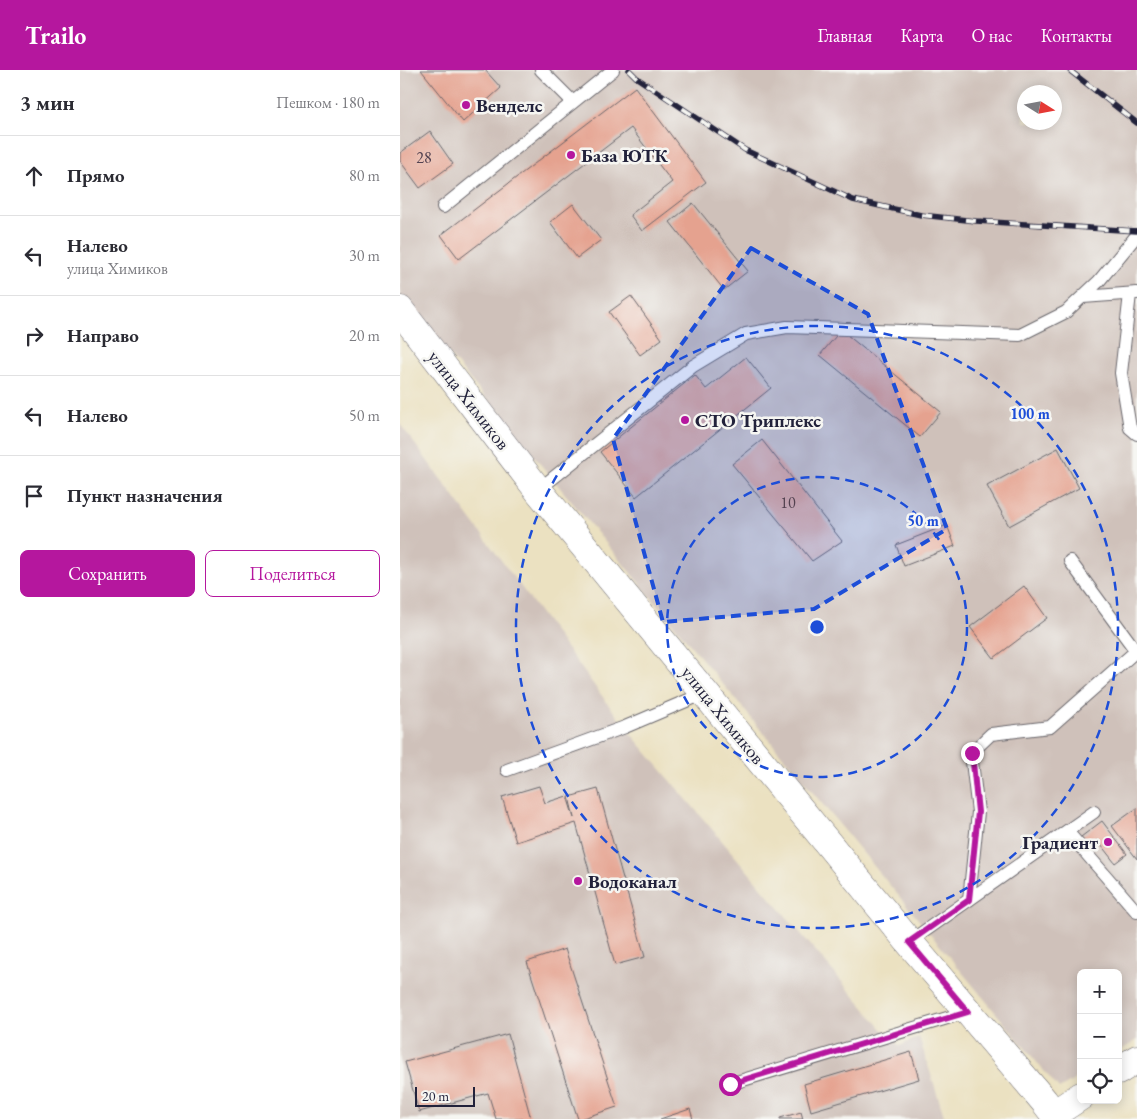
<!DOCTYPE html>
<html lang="ru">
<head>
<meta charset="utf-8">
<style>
	:root { --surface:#fff; --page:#f7f7f7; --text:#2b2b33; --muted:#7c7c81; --line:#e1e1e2; --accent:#b5179e }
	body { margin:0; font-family:"EB Garamond",serif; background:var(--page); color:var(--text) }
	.controls { position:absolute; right:15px; bottom:15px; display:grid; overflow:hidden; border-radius:8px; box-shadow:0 2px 12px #0003 }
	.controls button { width:45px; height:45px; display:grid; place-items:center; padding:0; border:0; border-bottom:1px solid var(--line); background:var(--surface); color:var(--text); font:25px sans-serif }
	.compass { position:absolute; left:617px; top:15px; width:45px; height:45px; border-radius:50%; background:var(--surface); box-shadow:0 2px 12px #0003; rotate:101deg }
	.scale { position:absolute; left:15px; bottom:12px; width:60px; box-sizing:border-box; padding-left:5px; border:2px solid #22223b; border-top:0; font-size:14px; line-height:18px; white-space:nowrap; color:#22223b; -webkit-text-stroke:4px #f6f6f2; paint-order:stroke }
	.stop { position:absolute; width:15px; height:15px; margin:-11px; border:4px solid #b5179e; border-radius:50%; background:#fff }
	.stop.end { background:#b5179e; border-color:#fff; box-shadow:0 1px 5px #0008 }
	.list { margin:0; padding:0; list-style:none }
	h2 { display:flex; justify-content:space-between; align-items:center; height:65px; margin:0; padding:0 20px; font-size:21px }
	h2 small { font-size:16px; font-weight:400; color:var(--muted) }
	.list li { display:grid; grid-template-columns:32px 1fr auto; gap:15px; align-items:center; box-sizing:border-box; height:80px; padding:0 20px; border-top:1px solid var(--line) }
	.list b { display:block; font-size:19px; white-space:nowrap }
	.list p { margin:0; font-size:16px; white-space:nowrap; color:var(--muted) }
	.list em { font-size:16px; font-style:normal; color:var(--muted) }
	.actions { display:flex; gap:10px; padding:15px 20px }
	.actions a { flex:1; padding:11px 0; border:1px solid var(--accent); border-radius:8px; text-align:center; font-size:18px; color:var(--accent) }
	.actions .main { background:var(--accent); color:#fff }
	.icon { flex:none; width:28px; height:28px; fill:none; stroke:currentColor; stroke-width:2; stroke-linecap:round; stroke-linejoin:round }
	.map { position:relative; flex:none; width:737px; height:1049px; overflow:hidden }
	header { display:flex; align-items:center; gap:30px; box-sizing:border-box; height:70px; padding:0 25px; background:var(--accent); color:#fff }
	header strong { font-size:24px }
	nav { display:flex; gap:28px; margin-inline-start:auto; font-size:18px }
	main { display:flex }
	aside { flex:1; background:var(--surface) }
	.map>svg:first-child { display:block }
	.industrial { fill:#cfc1ba; fill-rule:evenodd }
	.building { fill:#e5a28f }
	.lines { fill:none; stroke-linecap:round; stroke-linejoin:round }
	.service-casing { stroke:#68656a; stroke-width:14 }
	.secondary-casing { stroke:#68656a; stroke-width:29 }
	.service { stroke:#fff; stroke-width:12 }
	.secondary { stroke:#fff; stroke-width:28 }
	.rail-casing { stroke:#22223b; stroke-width:5.5 }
	.rail { stroke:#f6f6f2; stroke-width:4; stroke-dasharray:11; stroke-linecap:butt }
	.route { stroke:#b5179e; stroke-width:6 }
	.marked { fill:#1d4ed8; fill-opacity:0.2; stroke:#1d4ed8; stroke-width:4; stroke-dasharray:10 6; stroke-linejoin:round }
	.ring { fill:none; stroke:#1d4ed8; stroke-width:2.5; stroke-dasharray:9 6 }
	.poi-dot { fill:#b5179e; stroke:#f6f6f2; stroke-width:2 }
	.labels { text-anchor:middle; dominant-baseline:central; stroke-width:5; stroke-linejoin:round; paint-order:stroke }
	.number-label { font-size:16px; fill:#534250 }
	.poi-label { font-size:19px; font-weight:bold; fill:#22223b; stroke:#f6f6f2; text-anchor:start }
	.street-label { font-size:19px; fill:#22223b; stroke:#f6f6f2 }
	.centre { fill:#1d4ed8; stroke:#f6f6f2; stroke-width:2.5 }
	.ring-label { font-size:15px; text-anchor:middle; font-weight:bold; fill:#1d4ed8; stroke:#f6f6f2; stroke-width:5; stroke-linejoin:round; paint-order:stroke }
</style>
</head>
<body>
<header>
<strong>Trailo</strong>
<nav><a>Главная</a><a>Карта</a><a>О нас</a><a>Контакты</a></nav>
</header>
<main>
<aside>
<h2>3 мин<small>Пешком · 180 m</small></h2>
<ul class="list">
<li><svg class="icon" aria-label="ahead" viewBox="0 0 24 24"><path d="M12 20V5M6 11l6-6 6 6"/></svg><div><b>Прямо</b></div><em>80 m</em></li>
<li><svg class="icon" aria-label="left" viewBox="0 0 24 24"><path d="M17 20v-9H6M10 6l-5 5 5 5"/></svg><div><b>Налево</b><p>улица Химиков</p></div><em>30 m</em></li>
<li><svg class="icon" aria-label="right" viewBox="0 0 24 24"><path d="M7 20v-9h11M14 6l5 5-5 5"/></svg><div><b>Направо</b></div><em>20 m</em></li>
<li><svg class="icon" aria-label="left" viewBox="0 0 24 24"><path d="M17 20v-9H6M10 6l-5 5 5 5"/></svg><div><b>Налево</b></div><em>50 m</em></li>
<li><svg class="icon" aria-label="arrive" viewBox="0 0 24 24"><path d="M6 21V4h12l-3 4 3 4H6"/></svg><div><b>Пункт назначения</b></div></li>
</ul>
<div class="actions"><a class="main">Сохранить</a><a>Поделиться</a></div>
</aside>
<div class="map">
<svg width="737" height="1049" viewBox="0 0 737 1049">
	<rect width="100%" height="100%" fill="#f6f6f2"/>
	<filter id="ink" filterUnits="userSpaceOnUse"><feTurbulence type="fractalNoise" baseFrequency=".02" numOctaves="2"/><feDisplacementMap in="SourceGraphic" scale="10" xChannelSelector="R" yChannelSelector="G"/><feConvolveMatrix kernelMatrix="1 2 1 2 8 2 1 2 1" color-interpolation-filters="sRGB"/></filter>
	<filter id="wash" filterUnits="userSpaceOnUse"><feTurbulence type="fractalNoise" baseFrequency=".0096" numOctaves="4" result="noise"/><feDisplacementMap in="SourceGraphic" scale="20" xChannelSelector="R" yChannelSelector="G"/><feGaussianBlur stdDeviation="1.12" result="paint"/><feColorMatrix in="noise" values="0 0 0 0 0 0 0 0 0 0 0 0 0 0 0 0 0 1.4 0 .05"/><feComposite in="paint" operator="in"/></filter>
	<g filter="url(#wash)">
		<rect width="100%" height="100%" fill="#ebe1c1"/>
		<!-- industrial -->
		<path class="industrial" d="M0,0H737V970L718,982V903H681V1006L659,1019L0,225ZM624,22H654V52H624Z
			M0,354L225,657L488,966L500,976L519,967L545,1049H0Z"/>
		<g id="blocks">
			<!-- building -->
			<path class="building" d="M21,0H85L101,18L63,52Z
				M235,17L306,112L242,161L230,145L272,112L231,58L59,189L41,165Z
				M30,61L53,94L20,118L0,91V83Z
				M293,133L348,201L324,220L270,152Z
				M173,134L201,170L177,188L150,152Z
				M231,226L262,269L240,285L209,242Z
				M441,260L541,342L520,367L420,285Z
				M346,287L371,318L236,427L200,382L295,305L306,319Z
				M362,370L442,471L412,491L332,394Z
				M658,378L679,418L609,456L587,416Z
				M547,455L555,476L504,496L496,475Z
				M624,516L647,548L594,588L570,557Z
				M139,716L145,733L167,726L174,748L169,727L198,719L245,887L215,895L176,753L116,772L102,727Z
				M737,738V789L712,756Z
				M702,751L727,784L715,793L697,770L685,779L677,770Z
				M165,879L217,1037L180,1049H178L127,892Z
				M108,964L131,1049H96L88,1023L19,1042L5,992Z
				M511,982L519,1009L411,1041L404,1014Z
				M290,1039L293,1049H260Z
				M401,1042L403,1049H380V1048Z"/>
		</g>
	</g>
	<g filter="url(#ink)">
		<use href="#blocks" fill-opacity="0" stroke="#68656a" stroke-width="1"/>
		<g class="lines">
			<defs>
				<path id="service" d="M141,0L173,32
					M43,137L213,0
					M730,224L721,303L730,358L737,364
					M683,227L737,223
					M138,420L293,296L346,264L387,257L620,265L666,242L699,211L737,165
					M107,700L225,657L305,623
					M657,769L672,767L737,842
					M569,830L578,742L571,683L591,664L650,657L736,581L670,491
					M509,872L694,742
					M330,1014L567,942"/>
				<path id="secondary" d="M0,240L138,420L509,872L644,1031L654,1044L681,1026
					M718,1001L737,989"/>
			</defs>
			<!-- service casing -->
			<use href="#service" class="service-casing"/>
			<!-- secondary casing -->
			<use href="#secondary" class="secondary-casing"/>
			<!-- service -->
			<use href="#service" class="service"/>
			<!-- secondary -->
			<use href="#secondary" class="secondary"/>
			<defs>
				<path id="rail" d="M229,0L237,8L345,80L453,130L521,145L576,151L737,161
					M669,0L737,53"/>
			</defs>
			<!-- rail casing -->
			<use href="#rail" class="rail-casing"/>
			<!-- rail -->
			<use href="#rail" class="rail"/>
		</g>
	</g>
	<g class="lines" filter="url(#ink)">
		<!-- route -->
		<path class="route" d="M330,1014L568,942L509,872L569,830L578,742L572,683"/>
	</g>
	<!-- marked area -->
	<path class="marked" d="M351,178L468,244L547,459L414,539L263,552L213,369Z"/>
	<!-- distance rings -->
	<g class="ring">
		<circle cx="417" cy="557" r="150"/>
		<circle cx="417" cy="557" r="301"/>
	</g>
	<!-- markers -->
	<g class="poi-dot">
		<circle cx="66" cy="35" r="5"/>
		<circle cx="171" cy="85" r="5"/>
		<circle cx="285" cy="350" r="5"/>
		<circle cx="708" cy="772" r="5"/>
		<circle cx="178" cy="811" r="5"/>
	</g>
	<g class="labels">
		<!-- number labels -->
		<g class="number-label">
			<text x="24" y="87">28</text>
			<text x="388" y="432">10</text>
		</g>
		<!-- poi labels -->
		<g class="poi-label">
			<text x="76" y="35">Венделс</text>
			<text x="181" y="85">База ЮТК</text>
			<text x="295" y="350">СТО Триплекс</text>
			<text x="698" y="772" text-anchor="end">Градиент</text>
			<text x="188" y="811">Водоканал</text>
		</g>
		<!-- street labels -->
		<g class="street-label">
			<text transform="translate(69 330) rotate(52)">улица Химиков</text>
			<text transform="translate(323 645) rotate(51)">улица Химиков</text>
		</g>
	</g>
	<circle cx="417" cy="557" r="8" class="centre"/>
	<g class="ring-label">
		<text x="630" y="349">100 m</text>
		<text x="523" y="456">50 m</text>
	</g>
</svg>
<div class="controls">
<button>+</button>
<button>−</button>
<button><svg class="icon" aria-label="locate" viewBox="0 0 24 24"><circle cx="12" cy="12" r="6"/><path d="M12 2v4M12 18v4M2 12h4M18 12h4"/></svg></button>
</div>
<svg class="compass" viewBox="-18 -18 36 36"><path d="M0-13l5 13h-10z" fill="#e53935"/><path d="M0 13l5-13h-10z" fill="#7c7c81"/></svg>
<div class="scale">20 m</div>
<div class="stop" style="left:330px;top:1014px"></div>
<div class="stop end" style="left:572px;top:683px"></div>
</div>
</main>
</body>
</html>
